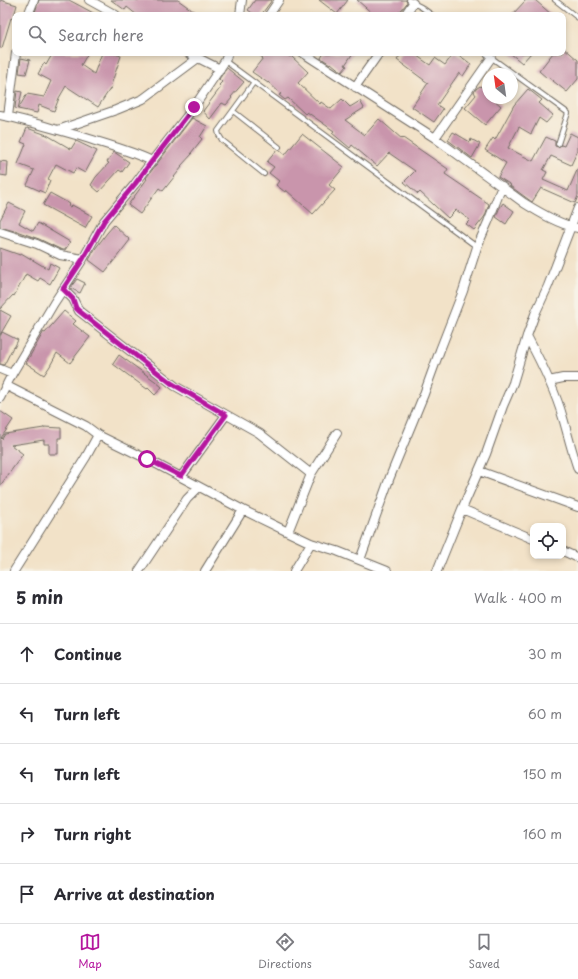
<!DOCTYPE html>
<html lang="en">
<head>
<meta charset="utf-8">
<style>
	:root { --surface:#fff; --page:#f7f7f7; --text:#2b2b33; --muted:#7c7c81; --line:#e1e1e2; --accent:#b5179e }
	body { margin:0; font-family:"Playpen Sans",sans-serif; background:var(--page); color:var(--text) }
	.controls { position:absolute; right:12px; bottom:12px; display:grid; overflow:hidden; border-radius:8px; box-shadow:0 2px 6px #0003 }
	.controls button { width:36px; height:36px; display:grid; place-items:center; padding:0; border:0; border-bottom:1px solid var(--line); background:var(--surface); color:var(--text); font:20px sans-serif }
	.compass { position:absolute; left:482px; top:68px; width:36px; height:36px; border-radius:50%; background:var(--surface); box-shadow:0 2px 6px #0003; rotate:331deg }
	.stop { position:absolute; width:12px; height:12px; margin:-9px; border:3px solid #b5179e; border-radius:50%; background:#fff }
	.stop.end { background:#b5179e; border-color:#fff; box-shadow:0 1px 4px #0008 }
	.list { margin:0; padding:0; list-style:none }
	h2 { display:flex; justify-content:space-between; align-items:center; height:52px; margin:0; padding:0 16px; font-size:17px }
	h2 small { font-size:13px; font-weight:400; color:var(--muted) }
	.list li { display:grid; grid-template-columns:26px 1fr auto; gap:12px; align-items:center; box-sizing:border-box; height:60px; padding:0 16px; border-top:1px solid var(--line) }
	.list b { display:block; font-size:15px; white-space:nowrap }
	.list em { font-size:13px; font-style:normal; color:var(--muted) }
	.icon { flex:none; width:22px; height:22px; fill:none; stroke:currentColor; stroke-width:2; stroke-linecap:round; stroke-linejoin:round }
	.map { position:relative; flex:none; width:578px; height:571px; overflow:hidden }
	.search { position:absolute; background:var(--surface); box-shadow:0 2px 6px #0003; left:12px; right:12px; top:12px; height:44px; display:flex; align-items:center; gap:10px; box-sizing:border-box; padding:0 14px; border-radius:8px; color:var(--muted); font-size:15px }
	.sheet { height:352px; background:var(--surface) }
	nav { display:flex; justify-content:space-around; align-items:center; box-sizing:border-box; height:56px; border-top:1px solid var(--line); background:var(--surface); font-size:11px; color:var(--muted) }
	nav a { display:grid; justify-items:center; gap:2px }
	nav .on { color:var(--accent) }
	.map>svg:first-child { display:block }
	.building { fill:#c995ac }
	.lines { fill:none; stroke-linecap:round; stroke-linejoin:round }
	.service-casing { stroke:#716b62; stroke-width:6 }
	.minor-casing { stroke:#716b62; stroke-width:10 }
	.service { stroke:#fff; stroke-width:4 }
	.minor { stroke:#fff; stroke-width:8 }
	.route { stroke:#b5179e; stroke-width:5 }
</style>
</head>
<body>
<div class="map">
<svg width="578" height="571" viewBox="0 0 578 571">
	<rect width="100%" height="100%" fill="#f7f3e8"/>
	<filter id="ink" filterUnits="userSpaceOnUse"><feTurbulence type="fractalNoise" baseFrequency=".025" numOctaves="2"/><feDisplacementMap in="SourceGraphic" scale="8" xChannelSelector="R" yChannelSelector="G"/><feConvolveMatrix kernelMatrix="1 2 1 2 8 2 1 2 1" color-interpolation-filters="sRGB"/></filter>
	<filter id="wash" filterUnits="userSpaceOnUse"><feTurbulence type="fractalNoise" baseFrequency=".012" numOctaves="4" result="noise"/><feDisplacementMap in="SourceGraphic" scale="16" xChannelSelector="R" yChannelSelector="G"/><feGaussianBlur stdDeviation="0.9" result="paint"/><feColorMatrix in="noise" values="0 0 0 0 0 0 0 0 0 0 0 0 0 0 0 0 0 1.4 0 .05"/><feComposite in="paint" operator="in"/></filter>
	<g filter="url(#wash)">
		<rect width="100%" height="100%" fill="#f2e2c8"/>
		<g id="blocks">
			<!-- building -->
			<path class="building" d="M0,0L17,5L13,19L11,18L2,48H0Z
				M39,0H69L97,15H34Z
				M111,0H178L199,15H137L127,7L125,10Z
				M255,0H272L261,15H255L248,10Z
				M319,0H348L337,14Z
				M357,0H406L407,3L397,15H374Z
				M526,0H535L552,15H512Z
				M563,47L578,60V79L567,92L548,77L547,78L539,71L553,53H563Z
				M53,53H88L81,65L94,74L102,53H112L121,56L111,85L112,86L98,107L66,86L59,98L54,111L39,105L37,113L18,109L27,94L44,97L51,81L38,74L44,63L46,65Z
				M256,53H285L290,57L291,56L308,72L298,83L320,104L321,102L331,109L342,99L350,107L360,101L364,108L345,120L365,135L379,119L402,139L403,138L448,169L445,174L489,204L485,216L474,230L466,224L470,220L456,210L448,218L420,192L418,194L404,182L415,171L389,153L377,166L352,145L350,148L332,133L334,131L307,112L305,114L288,98L285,100L279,95L281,94L268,82V83L252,72L263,58Z
				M324,53H353L345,65L347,66L342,72L331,63L330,64L321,58Z
				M402,53H413L430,65L435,58L445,65L454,53H456L471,64L463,76L459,73L437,105L443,109L434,122L412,107L428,83L397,60Z
				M510,53H531L522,63Z
				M21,58L30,60L26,74L19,73Z
				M227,68L244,82L231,97L232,98L226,105L222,103L210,119L203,111L221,87L219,85L222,82L219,79Z
				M488,79V98H492L501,106L485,125L465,108L476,95L474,92L476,89L480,86L481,87Z
				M528,89L542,100L539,103L553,115L546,123L539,118L531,134L519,127L508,148L533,161L546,137L555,141V146L558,147L561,145L564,146L570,133L578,137V150L571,165L551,156L543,170L547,172L543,180L568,191L578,168V196L575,203L541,188L532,202L510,186L511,185L498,177L506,163L485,150L493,138L495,140L514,105Z
				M17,91L22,92L18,109L15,108Z
				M192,118L207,126L200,137L202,139L191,153L192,154L181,166L182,167L163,191L159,188L140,214L128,205L147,179L146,178Z
				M27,128L47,135L71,149L76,141L97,151L85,173L76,168L73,173L56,164L48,179L50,180L45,193L27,185L34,170L18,164L26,144L21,142Z
				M453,132L470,142L471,139L480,144L472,158L448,140Z
				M302,134L344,167L329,185L335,190L313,214L286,190L285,192L276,185L279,181L269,173L274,167L267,162L277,150H279L285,155Z
				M114,152L129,162L122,172L119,170L99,192L91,185L96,177L109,163L107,162Z
				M0,161L8,162L7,176L0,175Z
				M50,193L70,204L68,206L70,207L72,205L92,216L85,228L43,205Z
				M9,203L25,211L19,223L33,231L38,223L70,242L65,250H62L39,239L19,232L15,230L14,231L0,227V220Z
				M503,203L514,211L506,224L496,217L499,209Z
				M114,225L130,240L105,272L89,260L95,249L107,233Z
				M0,248L20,255L21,253L48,269L50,263L59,268L50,284L40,278L38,281L26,274L14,296L13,295L0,309Z
				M77,279L85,283L80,293L70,288Z
				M0,310L11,316L0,335Z
				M64,311L76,321L73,324L90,337L70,363L57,353L50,366L44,375L26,363L43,333V332L45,333Z
				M2,332L18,340L14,348L13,347L4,365L0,364V337Z
				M119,355L155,381L162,387L155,395L148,388L147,389L113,364Z
				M0,411L13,420L1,438L2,439L5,434L44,428V427L61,428V438H58V454H49V444H44V440L11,445L23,454L0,486Z"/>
		</g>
	</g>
	<g filter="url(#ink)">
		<use href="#blocks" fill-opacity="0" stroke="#716b62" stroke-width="1"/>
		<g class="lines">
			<defs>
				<path id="service" d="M409,0L413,3L421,7L432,15
					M555,0L578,18
					M485,53L568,113L558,144
					M225,61L477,247
					M254,82L218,131L219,135L222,140L264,174
					M233,111L279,147"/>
				<path id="minor" d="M89,0L116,15
					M28,15L34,0
					M240,15L242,0
					M269,15L279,0
					M405,15L413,3
					M188,53L220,69
					M303,53L435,138L524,203C540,213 560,225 578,228
					M355,87L379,53
					M0,115C27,120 53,129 80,136C104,144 129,150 152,161
					M8,116L16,53
					M58,130L116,110L143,99L198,58
					M435,138L491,58
					M0,232L37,244L60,255L83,259
					M63,289L73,299L79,311L175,386L259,433L311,474
					M527,336C541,362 555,390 563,418C568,435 572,452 578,469
					M0,369L12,374
					M549,381L563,378H578
					M7,386L86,426L98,435L147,459L243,510L288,532L311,543L337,551L387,571
					M0,398L12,374L54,303L83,259L104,221L135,184L152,161L194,107L225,61L228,53
					M479,471L578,507
					M181,477L226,415
					M462,509L533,539
					M288,532L311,474L337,433
					M563,551L578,558
					M360,560L390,477L424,394L440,350L463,291L477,247L488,222L502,186
					M14,571L86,457L98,435
					M139,571L187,499L199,487
					M205,571L243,510
					M294,571L311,543
					M437,571L462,509L486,454L503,406L513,383L527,336L535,314L548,286L578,208"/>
			</defs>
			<!-- service casing -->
			<use href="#service" class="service-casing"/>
			<!-- minor casing -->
			<use href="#minor" class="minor-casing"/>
			<!-- service -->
			<use href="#service" class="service"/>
			<!-- minor -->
			<use href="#minor" class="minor"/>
		</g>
	</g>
	<g class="lines" filter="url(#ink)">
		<!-- route -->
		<path class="route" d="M147,459L181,476L226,415L171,383L79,311L76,308L73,299L63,289L83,259L104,221L135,184L152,161L194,107"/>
	</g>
</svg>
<div class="controls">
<button><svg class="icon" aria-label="locate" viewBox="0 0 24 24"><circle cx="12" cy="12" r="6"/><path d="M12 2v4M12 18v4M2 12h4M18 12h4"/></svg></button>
</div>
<svg class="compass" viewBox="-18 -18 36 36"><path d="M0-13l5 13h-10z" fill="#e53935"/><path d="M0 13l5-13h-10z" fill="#7c7c81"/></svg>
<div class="stop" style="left:147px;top:459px"></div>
<div class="stop end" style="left:194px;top:107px"></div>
<div class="search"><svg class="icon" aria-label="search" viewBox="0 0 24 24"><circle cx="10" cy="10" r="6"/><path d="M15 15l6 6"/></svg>Search here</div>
</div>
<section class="sheet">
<h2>5 min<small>Walk · 400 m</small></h2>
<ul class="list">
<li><svg class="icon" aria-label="ahead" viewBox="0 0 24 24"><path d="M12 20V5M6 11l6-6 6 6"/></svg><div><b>Continue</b></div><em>30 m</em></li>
<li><svg class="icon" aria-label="left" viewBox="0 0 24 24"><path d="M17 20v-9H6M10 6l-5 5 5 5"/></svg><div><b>Turn left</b></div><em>60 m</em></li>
<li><svg class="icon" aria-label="left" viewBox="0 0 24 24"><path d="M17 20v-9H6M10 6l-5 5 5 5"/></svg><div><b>Turn left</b></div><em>150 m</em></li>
<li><svg class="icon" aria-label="right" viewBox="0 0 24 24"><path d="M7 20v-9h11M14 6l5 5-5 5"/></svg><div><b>Turn right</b></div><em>160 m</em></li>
<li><svg class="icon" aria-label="arrive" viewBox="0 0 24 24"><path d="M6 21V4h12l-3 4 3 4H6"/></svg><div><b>Arrive at destination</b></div></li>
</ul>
</section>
<nav>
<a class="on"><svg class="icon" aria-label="map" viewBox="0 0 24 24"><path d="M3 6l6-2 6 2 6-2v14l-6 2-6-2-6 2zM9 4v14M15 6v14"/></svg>Map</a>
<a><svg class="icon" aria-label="directions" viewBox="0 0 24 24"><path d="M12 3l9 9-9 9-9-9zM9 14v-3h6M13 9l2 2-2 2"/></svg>Directions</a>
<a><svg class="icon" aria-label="saved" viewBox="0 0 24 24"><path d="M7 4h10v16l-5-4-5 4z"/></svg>Saved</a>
</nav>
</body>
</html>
